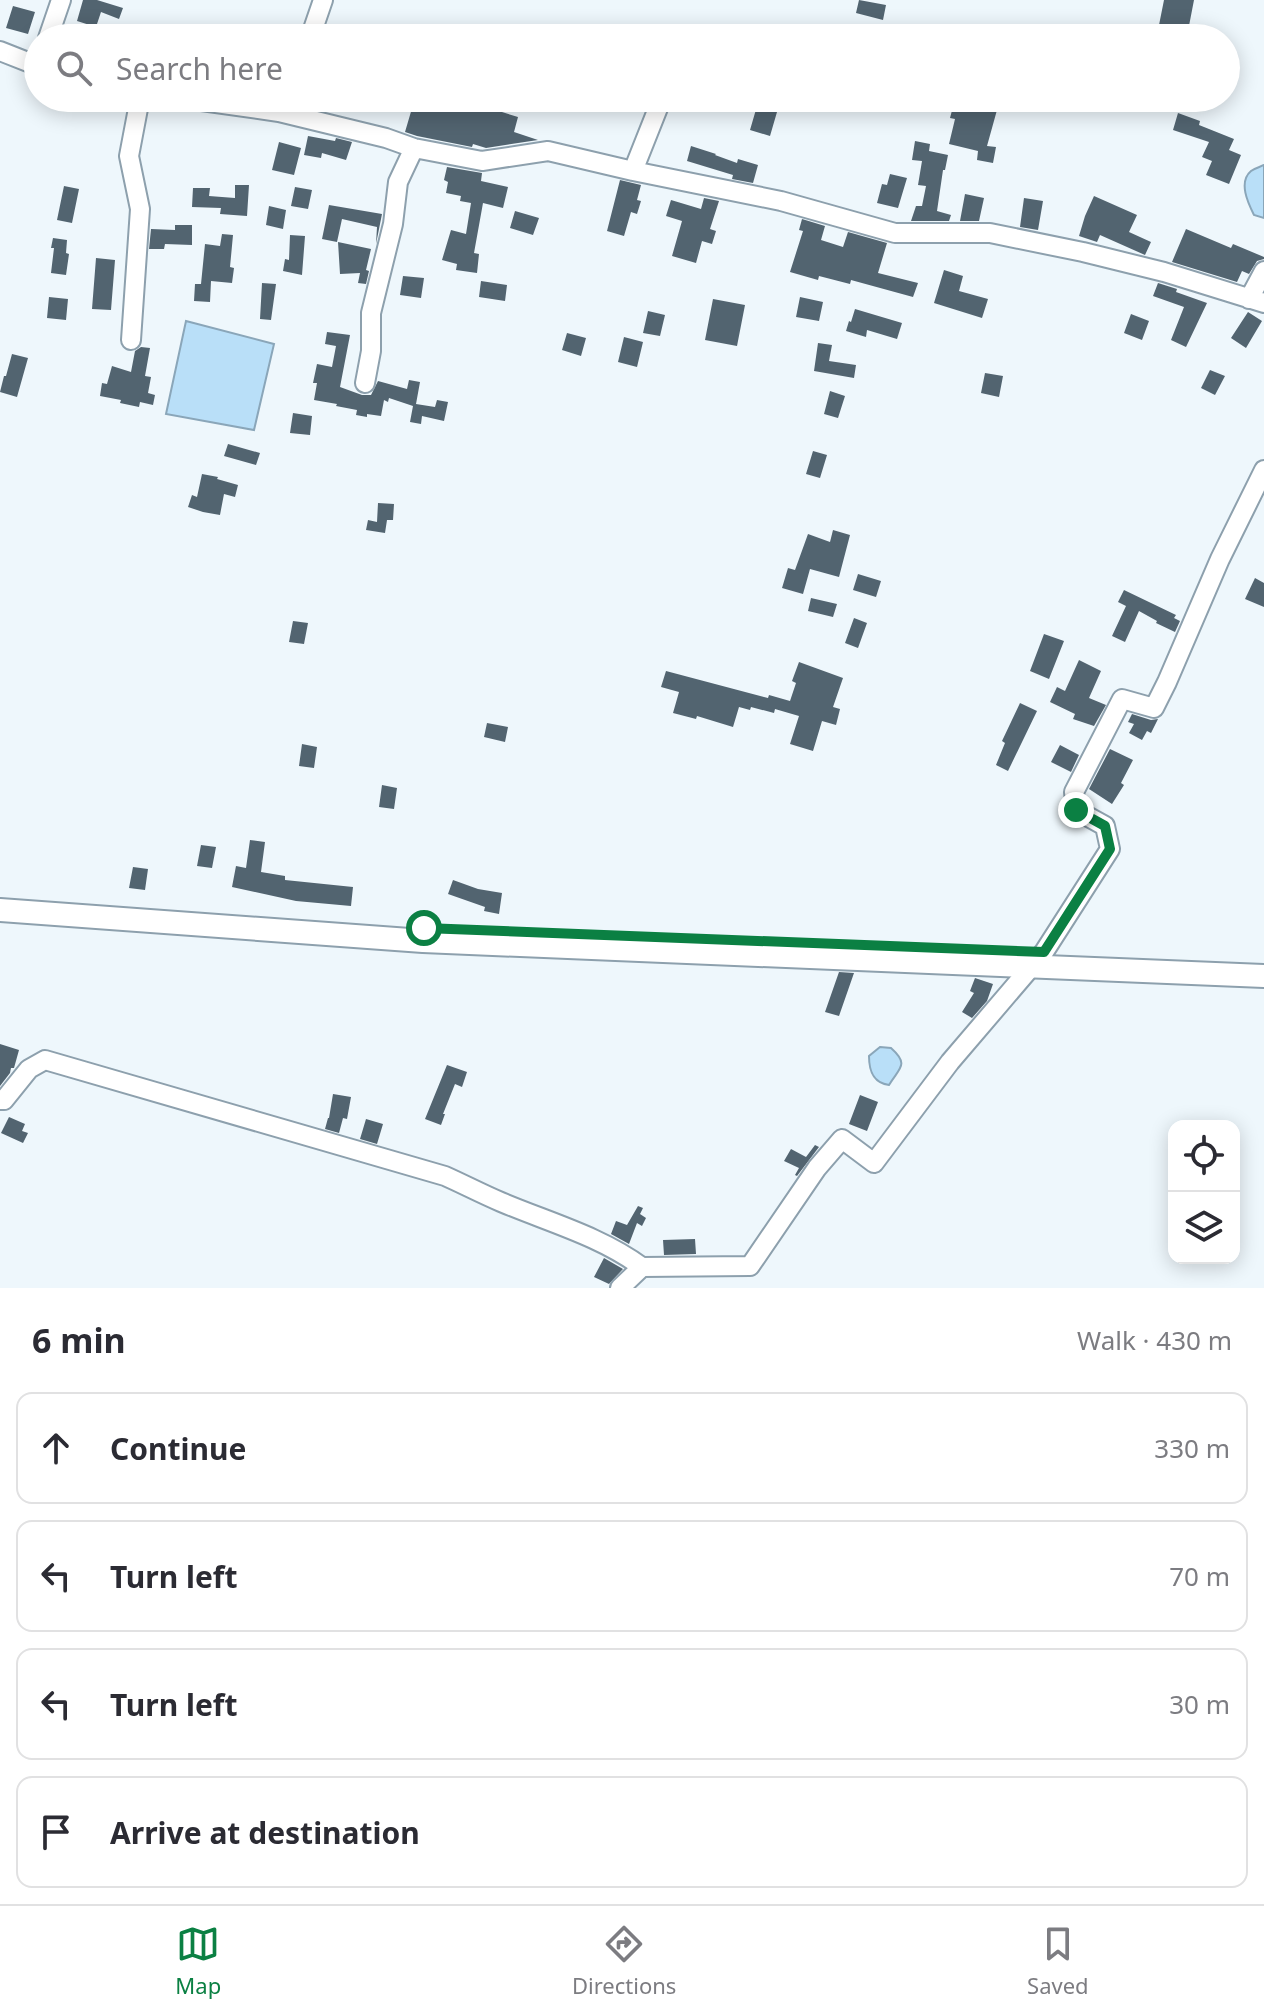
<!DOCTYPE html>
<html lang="en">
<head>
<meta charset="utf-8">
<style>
	:root { --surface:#fff; --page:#f7f7f7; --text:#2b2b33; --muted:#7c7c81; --line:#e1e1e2; --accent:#0b8043 }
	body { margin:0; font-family:"Noto Sans",sans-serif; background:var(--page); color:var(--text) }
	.controls { position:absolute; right:24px; bottom:24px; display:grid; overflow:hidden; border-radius:16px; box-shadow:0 4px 20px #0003 }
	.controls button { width:72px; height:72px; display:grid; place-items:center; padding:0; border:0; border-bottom:2px solid var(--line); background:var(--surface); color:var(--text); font:40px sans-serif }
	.stop { position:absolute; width:24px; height:24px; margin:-18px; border:6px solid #0b8043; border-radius:50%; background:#fff }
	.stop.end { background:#0b8043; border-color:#fff; box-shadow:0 2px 8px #0008 }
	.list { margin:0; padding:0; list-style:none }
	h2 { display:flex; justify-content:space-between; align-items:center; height:104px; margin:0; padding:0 32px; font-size:34px }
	h2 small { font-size:26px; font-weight:400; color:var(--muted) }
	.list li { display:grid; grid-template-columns:52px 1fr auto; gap:24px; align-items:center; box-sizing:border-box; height:112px; margin:0 16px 16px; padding:0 16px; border:2px solid var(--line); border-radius:16px }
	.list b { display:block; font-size:30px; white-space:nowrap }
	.list em { font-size:26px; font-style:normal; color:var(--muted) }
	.icon { flex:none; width:44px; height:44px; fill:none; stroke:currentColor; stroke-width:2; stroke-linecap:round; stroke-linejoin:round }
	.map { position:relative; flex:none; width:1264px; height:1288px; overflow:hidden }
	.search { position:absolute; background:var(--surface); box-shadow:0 4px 20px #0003; left:24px; right:24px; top:24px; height:88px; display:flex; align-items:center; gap:20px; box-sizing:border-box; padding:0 28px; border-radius:44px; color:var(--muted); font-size:30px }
	.sheet { height:616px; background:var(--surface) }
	nav { display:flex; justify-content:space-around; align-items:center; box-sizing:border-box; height:112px; border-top:2px solid var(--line); background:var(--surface); font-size:22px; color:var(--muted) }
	nav a { display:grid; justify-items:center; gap:4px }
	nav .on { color:var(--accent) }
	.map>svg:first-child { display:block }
	.water { fill:#b9dff8; stroke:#8aa6b9; stroke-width:2 }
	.building { fill:#526470 }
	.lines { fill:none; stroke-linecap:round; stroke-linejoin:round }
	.minor-casing { stroke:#8da0ad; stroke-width:22 }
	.major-casing { stroke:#8da0ad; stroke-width:26 }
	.minor { stroke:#fff; stroke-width:18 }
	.major { stroke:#fff; stroke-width:22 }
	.route { stroke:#0b8043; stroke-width:10 }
</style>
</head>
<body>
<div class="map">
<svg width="1264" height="1288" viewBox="0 0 1264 1288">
	<rect width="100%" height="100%" fill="#eef7fc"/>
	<!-- water -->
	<path class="water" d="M1264,165V218L1254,215C1248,203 1238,182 1251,171C1255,168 1260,167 1264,165Z
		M186,321L274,344L254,430L166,414Z
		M880,1047L891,1048C910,1065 899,1068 889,1085C873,1083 869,1071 869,1056Z"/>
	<!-- building -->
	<path class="building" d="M83,0H97L123,8L119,19L101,12L96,27L77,21Z
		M859,0L886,5L883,20L856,13Z
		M1164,0H1194L1188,31L1159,25Z
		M13,6L35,12L28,34L6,28Z
		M415,98H449L471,104L472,98H474L504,105L502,112L518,117L514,132L538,140L486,148L473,144L472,147L417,136L405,132Z
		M955,99L997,110L987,146L996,147L993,163L977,160L978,151L949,144L955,119L950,118Z
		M757,106L777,112L770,136L750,130Z
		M1178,113L1200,121L1199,125L1234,139L1229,150L1241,155L1229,184L1206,175L1212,161L1202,157L1209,142L1173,130Z
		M308,136L335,141L336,138L352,142L346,160L322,153L321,158L304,155Z
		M915,141L930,144L929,151L948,155L945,170H943L937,211L951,215L949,221H911L916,206H922L926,186L918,185L922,161L912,160Z
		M279,142L301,148L294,175L272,170Z
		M691,146L716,154L715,155L737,163L738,159L758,165L753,183L732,179L733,175L687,161Z
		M447,167L482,173L481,181L508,187L503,208L483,203L474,253L479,254L477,273L456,270L457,264L442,260L451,230L466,234L471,203L460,201L461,196L446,193L448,182L444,180Z
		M890,174L907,178L898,208L877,203L882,184L887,185Z
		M620,180L641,185L637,200L641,201L637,214L631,212L624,236L607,231Z
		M235,185H249L247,216L220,214L221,208L192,207L193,188H210L209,196L235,198Z
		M64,186L79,189L72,223L57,220Z
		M295,187L312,190L308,209L291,206Z
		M965,194L984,198L979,221H960Z
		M1094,196L1137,215L1129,232L1151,242L1145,255L1100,235L1097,242L1079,236L1085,216Z
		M704,198L719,201L710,229L716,231L712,244L702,241L696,263L672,256L682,221L666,216L671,200L701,209Z
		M1024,198L1043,201L1038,230L1020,227Z
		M329,205L382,214L376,244L377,227L342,219L337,242L322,239Z
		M269,206L286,210L283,229L266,225Z
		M515,211L539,218L533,235L510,228Z
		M802,219L825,226L821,240L843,247L848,232L887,243L878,273L918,283L913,297L851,280L850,284L819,276L818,280L790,272L803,231L799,230Z
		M175,225H192V245L165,244L164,249H149L151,229L175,230Z
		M1186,229L1231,248L1233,244L1264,257V259L1257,261L1249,274L1242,271L1237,282L1172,262Z
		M222,234L233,235L230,267L234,268L232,283L211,281L210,302L194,301L195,284H201L205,244L220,246Z
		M290,235L305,236L302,275L283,271L285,259L289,260Z
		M53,238L67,240L66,253L69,254L66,275L51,273L54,248H51Z
		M338,242L371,249L366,270L369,271L366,284L358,283L360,273L340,274Z
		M96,258L115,260L111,310L92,309Z
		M944,270L963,276L959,291L988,299L982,318L934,303Z
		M403,276L424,278L421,298L400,295Z
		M481,281L507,285L505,301L479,297Z
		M262,283L276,284L271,320L260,319Z
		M1158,283L1177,289L1176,292L1207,303L1186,347L1171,340L1184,307L1153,296Z
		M49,297L68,299L66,320L47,318Z
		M800,297L823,302L819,321L796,317Z
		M713,299L745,305L737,346L705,340Z
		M855,309L902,323L897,339L867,330L866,337L846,331L849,321L851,322Z
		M648,311L665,315L660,336L643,333Z
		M1248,312L1262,321L1246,348L1231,338Z
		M1131,314L1149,321L1142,340L1124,333Z
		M327,332L350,335L340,387L362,395H371L378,381L407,389L409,380L420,382L416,404L435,407L437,400L448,402L444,421L422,416L421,424L410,422L413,406L389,398L388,402L384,400L381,416L367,414V417L356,415L357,410L336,406L337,404L314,400L317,383H313L317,364L332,367L336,346L325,344Z
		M567,333L586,338L581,356L562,350Z
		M624,337L643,342L637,367L618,362Z
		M818,343L832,345L829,361L856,365L854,378L814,371Z
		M141,347L150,348L145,376L151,377L148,393L155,395L153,405L140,402L139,407L120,403L121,400L100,396L102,383L107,384L112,366L131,372L135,351Z
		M12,354L28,358L17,397L0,392L4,376H6Z
		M1210,370L1225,376L1215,395L1201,388Z
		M985,373L1003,376L999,397L981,393Z
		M830,391L845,396L838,418L824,414Z
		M293,413L312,416L310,435L290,433Z
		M228,444L260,453L256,465L224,456Z
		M813,451L827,455L820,478L806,474Z
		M202,474L218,477L217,479L238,485L235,497L224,494L220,515L203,512L188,507L192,495L197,497Z
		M378,503L394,504L393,520H387L385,533L366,530L368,520L377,522Z
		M833,530L850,535L839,577L810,569L803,594L782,588L788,568L795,570L808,534L830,542Z
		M858,574L881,581L876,597L853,590Z
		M1255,578L1264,583V607L1245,599Z
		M1124,590L1176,615L1174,618L1180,621L1175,632L1156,623L1157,621L1139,611L1125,642L1112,636L1126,606L1118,602Z
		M811,598L837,604L833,617L808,611Z
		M854,618L867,623L858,648L845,643Z
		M293,621L308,623L304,644L289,642Z
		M1044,634L1064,641L1049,679L1030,671Z
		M1079,660L1101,671L1089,698L1106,705L1094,726L1073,719L1075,714L1050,702L1057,687L1065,691Z
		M799,662L843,678L833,707L840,709L836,725L822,721L813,751L790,744L799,716L775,709L774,713L751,707L750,710L739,707L733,727L697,716L696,719L673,713L679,692L661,687L666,671L768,698L769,695L790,701L796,683L792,681Z
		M1020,703L1037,711L1008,771L996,765L1005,743L1002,741Z
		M1132,714L1151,720L1158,719L1151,733L1147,731L1142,740L1129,733L1134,724L1128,722Z
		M487,723L508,727L505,742L484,737Z
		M302,744L317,747L314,768L299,766Z
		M1060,745L1079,755L1071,772L1051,762Z
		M1110,749L1133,760L1121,783L1124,785L1112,804L1089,789Z
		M382,785L397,788L394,809L379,807Z
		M250,840L265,842L261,872L285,876V880L353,887L351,906L296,901L232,887L236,866L246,868Z
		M201,845L216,847L212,868L197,866Z
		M133,867L148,869L145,890L129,888Z
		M453,880L478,889L502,893L499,914L484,911L485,907L448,894Z
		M839,972L854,973L839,1016L825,1012Z
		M975,978L993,984L987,1001L972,1018L962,1012L974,993L970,991Z
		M0,1044L19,1050L14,1068H11L10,1073L0,1086Z
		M447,1065L467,1072L462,1087L455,1084L443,1114H445L441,1125L425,1119Z
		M333,1094L351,1097L347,1119L343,1118L339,1133L325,1129L328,1118H329Z
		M860,1095L878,1102L867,1131L849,1124Z
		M9,1117L25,1124L22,1131L28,1133L23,1143L1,1133Z
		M366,1119L383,1124L377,1144L360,1139Z
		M815,1145L819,1147L797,1176L795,1175L799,1168L784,1161L791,1149L806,1157Z
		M638,1206L643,1208L640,1214L646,1218L642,1226L637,1223L629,1244L611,1234L616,1221L627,1225Z
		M695,1239L696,1254L664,1255L663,1240Z
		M604,1258L623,1269L609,1284L594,1277Z"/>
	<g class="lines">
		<defs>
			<path id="minor" d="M48,38L61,0
				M310,38L323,0
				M0,51L38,66
				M180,98L279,112L386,138L414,148L482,161L548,151L633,171L781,201L895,233H990L1083,252L1164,272L1264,303
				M633,171L662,98
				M1249,299L1264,271
				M131,340L140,209L129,156L140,98
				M365,383L371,351V313L393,224L398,182L414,148
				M0,1100H4L29,1069L45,1060L445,1176C463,1184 482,1194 501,1202C548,1222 600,1236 642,1267
				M620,1288L642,1267L750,1266L817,1168L842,1139L874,1163L950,1062L1044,952L1110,849L1105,826L1076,810L1074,792L1122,699L1154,708L1167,682L1220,559L1264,470"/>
			<path id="major" d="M0,910L423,941L1264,976"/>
		</defs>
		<!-- minor casing -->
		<use href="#minor" class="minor-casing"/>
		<!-- major casing -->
		<use href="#major" class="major-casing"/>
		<!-- minor -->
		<use href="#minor" class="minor"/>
		<!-- major -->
		<use href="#major" class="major"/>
	</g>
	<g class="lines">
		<!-- route -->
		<path class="route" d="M424,928L1044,952L1110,849L1105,826L1076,810"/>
	</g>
</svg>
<div class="controls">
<button><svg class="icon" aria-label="locate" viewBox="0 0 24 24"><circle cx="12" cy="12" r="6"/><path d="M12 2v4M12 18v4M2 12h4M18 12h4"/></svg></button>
<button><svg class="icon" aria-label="layers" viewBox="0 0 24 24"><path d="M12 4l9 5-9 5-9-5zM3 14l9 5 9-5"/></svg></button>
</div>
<div class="stop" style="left:424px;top:928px"></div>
<div class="stop end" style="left:1076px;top:810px"></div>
<div class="search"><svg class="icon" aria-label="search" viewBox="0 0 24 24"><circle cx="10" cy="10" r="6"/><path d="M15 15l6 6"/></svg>Search here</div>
</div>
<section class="sheet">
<h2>6 min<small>Walk · 430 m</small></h2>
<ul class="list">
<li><svg class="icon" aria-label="ahead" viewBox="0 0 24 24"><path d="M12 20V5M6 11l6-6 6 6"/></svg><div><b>Continue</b></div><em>330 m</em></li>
<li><svg class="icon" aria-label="left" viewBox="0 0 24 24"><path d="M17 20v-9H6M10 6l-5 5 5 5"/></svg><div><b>Turn left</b></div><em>70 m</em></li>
<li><svg class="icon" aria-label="left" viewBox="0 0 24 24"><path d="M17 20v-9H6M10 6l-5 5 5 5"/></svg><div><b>Turn left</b></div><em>30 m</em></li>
<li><svg class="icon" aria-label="arrive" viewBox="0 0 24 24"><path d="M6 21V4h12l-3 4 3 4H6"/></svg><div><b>Arrive at destination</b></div></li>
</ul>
</section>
<nav>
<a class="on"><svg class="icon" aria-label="map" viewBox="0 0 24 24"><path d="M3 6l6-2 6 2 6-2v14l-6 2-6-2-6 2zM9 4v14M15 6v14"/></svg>Map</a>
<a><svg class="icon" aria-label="directions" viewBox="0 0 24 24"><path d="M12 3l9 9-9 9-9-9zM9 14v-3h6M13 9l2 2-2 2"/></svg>Directions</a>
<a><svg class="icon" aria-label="saved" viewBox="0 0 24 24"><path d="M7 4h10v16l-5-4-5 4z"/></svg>Saved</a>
</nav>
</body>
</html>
